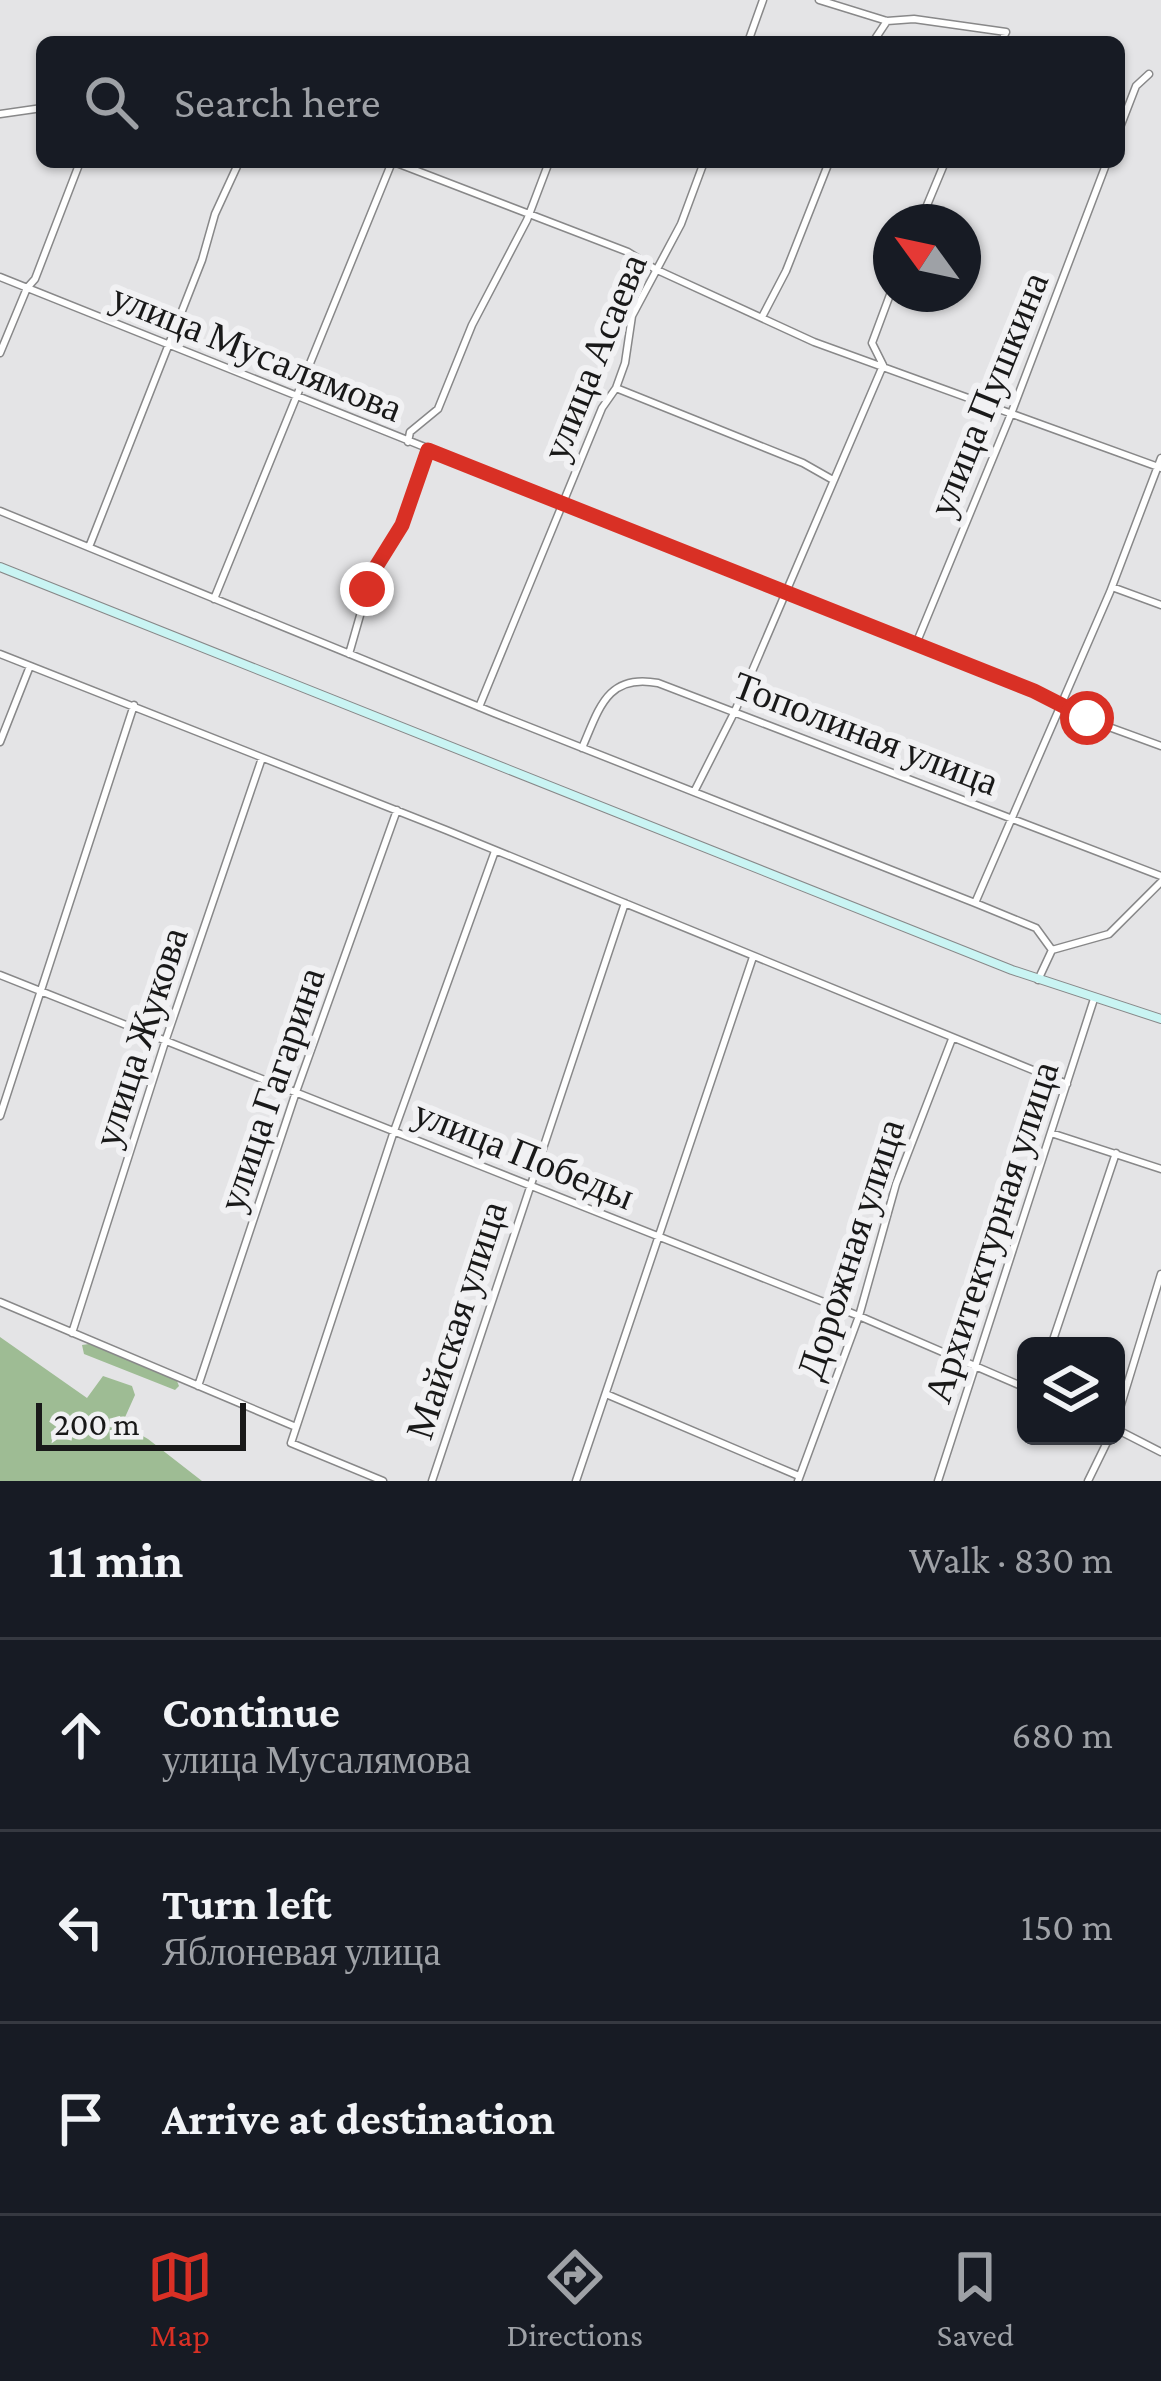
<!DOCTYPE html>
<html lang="en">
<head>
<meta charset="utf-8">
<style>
	:root { --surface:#171b24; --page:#242831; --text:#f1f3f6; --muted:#9ea1a6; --line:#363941; --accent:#d93025 }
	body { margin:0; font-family:"Crimson Pro",serif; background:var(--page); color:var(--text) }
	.controls { position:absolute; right:36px; bottom:36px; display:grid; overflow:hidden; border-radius:18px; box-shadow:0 3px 9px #0004 }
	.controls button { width:108px; height:108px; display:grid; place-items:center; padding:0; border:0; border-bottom:3px solid var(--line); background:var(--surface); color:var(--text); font:60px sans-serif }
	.compass { position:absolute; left:873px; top:204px; width:108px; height:108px; border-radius:50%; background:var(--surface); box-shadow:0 3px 9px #0004; rotate:303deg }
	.scale { position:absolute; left:36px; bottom:30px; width:210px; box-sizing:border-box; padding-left:12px; border:6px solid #191919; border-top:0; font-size:33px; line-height:42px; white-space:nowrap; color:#191919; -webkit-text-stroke:9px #f1f1f3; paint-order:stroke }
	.stop { position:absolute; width:36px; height:36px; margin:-27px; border:9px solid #d93025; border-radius:50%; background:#fff }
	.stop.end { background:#d93025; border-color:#fff; box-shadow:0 3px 12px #0008 }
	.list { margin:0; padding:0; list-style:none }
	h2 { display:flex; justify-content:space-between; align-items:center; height:156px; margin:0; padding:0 48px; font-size:51px }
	h2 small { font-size:39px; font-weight:400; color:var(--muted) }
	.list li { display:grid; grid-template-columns:78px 1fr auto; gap:36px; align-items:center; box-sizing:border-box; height:192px; padding:0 48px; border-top:3px solid var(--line) }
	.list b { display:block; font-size:45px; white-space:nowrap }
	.list p { margin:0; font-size:39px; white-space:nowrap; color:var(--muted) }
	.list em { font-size:39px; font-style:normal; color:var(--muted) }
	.icon { flex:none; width:66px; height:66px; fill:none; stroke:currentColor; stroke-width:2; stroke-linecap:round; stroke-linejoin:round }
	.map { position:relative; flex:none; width:1161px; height:1481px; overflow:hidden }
	.search { position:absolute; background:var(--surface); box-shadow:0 3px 9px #0004; left:36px; right:36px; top:36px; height:132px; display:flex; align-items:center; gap:30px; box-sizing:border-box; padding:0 42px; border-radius:18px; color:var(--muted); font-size:45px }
	.sheet { height:732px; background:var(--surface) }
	nav { display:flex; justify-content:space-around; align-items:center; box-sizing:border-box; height:168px; border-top:3px solid var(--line); background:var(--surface); font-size:33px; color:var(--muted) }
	nav a { display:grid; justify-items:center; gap:6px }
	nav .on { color:var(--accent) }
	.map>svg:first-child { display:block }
	.green { fill:#9ebc94 }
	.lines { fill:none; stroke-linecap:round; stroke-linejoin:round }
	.minor-casing { stroke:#888889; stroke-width:9 }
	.secondary-casing { stroke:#888889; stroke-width:10 }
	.minor { stroke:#fff; stroke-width:6 }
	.secondary { stroke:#c9f4f3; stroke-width:8 }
	.route { stroke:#d93025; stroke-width:15 }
	.labels { text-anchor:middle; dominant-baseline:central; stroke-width:12; stroke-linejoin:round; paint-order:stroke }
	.street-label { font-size:39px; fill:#191919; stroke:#f1f1f3 }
</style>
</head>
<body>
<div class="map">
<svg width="1161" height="1481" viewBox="0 0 1161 1481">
	<rect width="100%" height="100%" fill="#e4e4e6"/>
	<!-- green -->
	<path class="green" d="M0,1337L87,1398L103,1376L132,1386L135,1395L122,1424L148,1439L202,1481H0Z
		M89,1344L177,1381L179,1386L175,1390L84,1354L82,1345Z"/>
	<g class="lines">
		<defs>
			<path id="minor" d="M819,0L887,21L914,19L1006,32L1001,42
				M748,42L763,0
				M873,42L887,21
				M0,114L42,108
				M1119,130L1136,86L1149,74
				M394,162L628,252L655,269L814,342L1161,468
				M920,222L945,162
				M0,277L1034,691L1087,719L1161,746
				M762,317L786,271L829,162
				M0,353L27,288L35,279L80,162
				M883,365L872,343L891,292
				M616,388L803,463L833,480
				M408,442L410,432L438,409L472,325L527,220L549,162
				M0,511L494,713L975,903
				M89,547L202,260L215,214L239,162
				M1112,587L1161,605
				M214,599L392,162
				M916,644L1011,414L1107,162
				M0,654L446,830L1067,1084
				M349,654L373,570L402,525L428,450
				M479,707L602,408L616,388L625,363L632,316L681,224L704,162
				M0,742L30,666
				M582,748C599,709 607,673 658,683L1161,876
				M694,792L735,711L882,368
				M1052,950L1036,928L975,903L1110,592L1161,458
				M0,975L859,1316L1026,1388
				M1038,980L1052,950L1109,934L1161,882
				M0,1116L134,705
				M1051,1133L1161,1169
				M0,1302L296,1427
				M72,1333L166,1039L262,758
				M1051,1346L1116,1153
				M198,1386L296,1092L397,810
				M606,1394L799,1476
				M1116,1421L1161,1274
				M1116,1429L1161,1452
				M383,1481L291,1443L394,1131L495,851
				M432,1481L625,903
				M576,1481L753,957
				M798,1481L859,1316L896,1184L952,1039
				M938,1481L1094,999
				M1088,1481L1110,1436"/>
			<path id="secondary" d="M0,567L1012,970L1161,1019"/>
		</defs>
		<!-- minor casing -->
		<use href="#minor" class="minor-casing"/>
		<!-- secondary casing -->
		<use href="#secondary" class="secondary-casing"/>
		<!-- minor -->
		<use href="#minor" class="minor"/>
		<!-- secondary -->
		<use href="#secondary" class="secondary"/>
	</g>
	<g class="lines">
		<!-- route -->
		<path class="route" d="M367,589L374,570L402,525L428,450L1034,691L1087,718"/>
	</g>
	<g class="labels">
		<!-- street labels -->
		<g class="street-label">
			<text transform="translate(257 352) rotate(22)">улица Мусалямова</text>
			<text transform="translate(594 357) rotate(-68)">улица Асаева</text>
			<text transform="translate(988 394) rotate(-68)">улица Пушкина</text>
			<text transform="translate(866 733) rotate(21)">Тополиная улица</text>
			<text transform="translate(140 1037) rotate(-72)">улица Жукова</text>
			<text transform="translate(271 1089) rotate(-71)">улица Гагарина</text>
			<text transform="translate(524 1154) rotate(22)">улица Победы</text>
			<text transform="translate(991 1232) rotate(-72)">Архитектурная улица</text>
			<text transform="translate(850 1249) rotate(-72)">Дорожная улица</text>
			<text transform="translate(456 1320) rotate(-72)">Майская улица</text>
		</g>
	</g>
</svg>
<div class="controls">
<button><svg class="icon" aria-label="layers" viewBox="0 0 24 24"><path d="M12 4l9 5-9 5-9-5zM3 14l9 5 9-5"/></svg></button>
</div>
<svg class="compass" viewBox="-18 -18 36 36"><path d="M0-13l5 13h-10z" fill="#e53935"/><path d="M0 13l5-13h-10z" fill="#9ea1a6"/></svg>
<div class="scale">200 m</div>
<div class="stop" style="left:1087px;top:718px"></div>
<div class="stop end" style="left:367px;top:589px"></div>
<div class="search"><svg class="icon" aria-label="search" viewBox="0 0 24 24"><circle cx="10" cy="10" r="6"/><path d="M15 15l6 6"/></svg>Search here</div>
</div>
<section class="sheet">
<h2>11 min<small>Walk · 830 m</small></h2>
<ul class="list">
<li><svg class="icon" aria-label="ahead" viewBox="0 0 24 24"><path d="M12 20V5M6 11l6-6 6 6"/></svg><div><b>Continue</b><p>улица Мусалямова</p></div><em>680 m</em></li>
<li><svg class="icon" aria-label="left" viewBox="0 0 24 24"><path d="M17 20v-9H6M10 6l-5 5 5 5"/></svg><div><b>Turn left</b><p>Яблоневая улица</p></div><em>150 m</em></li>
<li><svg class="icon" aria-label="arrive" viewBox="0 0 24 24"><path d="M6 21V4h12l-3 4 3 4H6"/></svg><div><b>Arrive at destination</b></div></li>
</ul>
</section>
<nav>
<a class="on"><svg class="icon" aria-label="map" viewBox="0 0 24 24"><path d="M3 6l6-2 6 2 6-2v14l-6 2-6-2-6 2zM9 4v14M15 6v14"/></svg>Map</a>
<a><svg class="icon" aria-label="directions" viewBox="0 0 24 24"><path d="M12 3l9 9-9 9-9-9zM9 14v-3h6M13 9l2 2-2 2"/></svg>Directions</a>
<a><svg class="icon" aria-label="saved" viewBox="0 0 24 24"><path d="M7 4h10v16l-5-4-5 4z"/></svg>Saved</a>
</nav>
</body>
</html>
